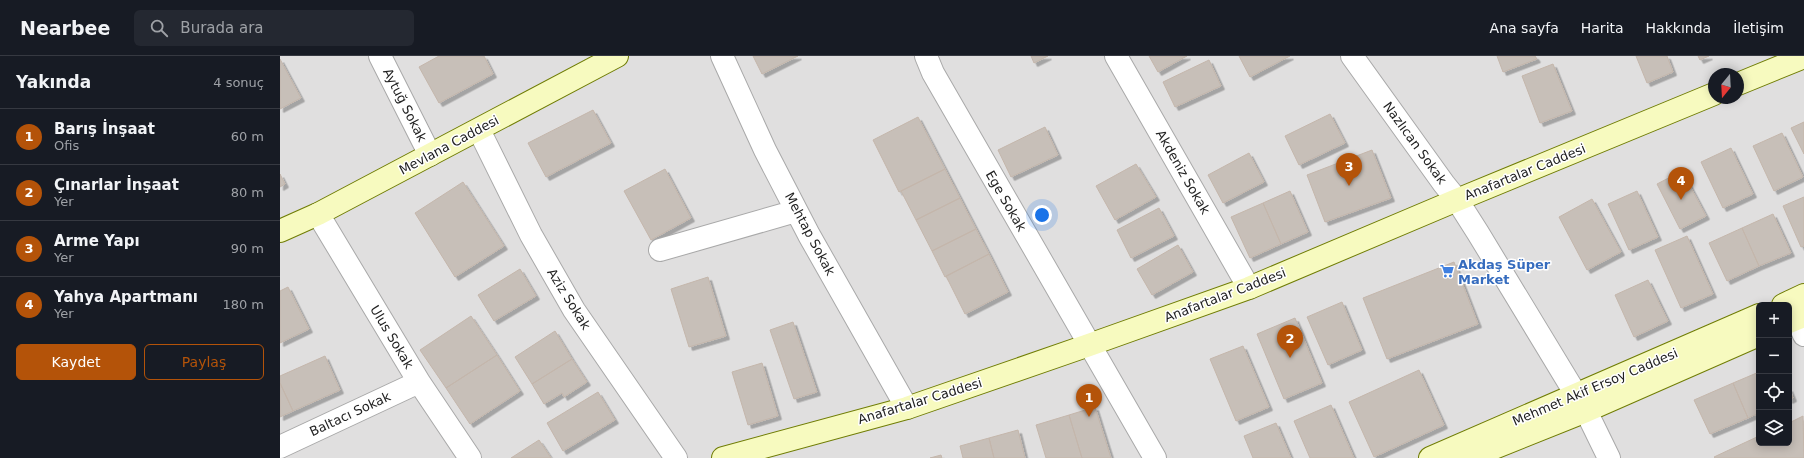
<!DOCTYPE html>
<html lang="tr">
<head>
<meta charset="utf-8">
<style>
	:root { --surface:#171b24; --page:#242831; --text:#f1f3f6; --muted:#9ea1a6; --line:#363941; --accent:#b45309 }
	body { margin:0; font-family:"DejaVu Sans",sans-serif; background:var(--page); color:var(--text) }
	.controls { position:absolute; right:12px; bottom:12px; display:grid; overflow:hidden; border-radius:6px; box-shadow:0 2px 10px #0003 }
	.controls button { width:36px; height:36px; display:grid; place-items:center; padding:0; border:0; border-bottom:1px solid var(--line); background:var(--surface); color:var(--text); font:20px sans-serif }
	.compass { position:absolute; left:1428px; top:12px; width:36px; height:36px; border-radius:50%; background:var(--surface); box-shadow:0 2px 10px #0003; rotate:198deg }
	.you { position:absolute; left:762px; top:159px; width:14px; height:14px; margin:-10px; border:3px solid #fff; border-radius:50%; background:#1a73e8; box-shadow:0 0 0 6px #1a73e833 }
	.badge { display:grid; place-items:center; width:26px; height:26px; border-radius:50%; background:var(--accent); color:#fff; font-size:13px; font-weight:700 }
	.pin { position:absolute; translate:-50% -33px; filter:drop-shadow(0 1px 2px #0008) }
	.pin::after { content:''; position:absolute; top:21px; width:14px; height:12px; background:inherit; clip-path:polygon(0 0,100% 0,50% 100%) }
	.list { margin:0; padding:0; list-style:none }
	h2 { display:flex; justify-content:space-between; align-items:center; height:52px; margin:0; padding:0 16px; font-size:17px }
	h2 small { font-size:13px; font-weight:400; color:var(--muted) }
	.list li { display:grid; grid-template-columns:26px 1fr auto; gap:12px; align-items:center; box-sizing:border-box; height:56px; padding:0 16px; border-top:1px solid var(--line) }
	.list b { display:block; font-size:15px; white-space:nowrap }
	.list p { margin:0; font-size:13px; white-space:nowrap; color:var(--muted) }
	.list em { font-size:13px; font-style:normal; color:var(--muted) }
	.actions { display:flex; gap:8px; padding:12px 16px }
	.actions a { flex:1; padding:9px 0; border:1px solid var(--accent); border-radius:6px; text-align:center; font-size:14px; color:var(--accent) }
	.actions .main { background:var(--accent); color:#fff }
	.icon { flex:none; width:22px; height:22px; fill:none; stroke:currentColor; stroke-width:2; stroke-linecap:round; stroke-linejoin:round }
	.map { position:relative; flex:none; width:1524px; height:402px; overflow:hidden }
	header { display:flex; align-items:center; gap:24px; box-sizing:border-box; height:56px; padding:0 20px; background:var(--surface); border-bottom:1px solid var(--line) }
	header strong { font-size:19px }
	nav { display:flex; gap:22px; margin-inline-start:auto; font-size:14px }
	.search { width:280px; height:36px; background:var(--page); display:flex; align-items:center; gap:10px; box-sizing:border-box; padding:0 14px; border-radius:6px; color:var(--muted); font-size:15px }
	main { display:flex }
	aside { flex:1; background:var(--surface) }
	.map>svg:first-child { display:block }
	.residential { fill:#e0dfdf; fill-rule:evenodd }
	.building { fill:#c7bfb8; stroke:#c4b6ab; filter:url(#shadow) }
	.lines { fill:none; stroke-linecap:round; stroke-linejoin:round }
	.street-casing { stroke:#a9a9a9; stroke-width:24 }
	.secondary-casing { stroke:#707d05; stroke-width:24 }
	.street { stroke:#fff; stroke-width:22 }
	.secondary { stroke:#f7fabf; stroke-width:22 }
	.labels { text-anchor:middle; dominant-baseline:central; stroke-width:3; stroke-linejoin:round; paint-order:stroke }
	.street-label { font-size:13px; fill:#222; stroke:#fff }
	.shop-label { font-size:13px; font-weight:bold; fill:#366cbe; stroke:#fff; text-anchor:start }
</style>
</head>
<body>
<header>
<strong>Nearbee</strong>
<div class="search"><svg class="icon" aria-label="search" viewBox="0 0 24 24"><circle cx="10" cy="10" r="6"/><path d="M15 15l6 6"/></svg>Burada ara</div>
<nav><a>Ana sayfa</a><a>Harita</a><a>Hakkında</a><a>İletişim</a></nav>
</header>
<main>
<aside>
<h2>Yakında<small>4 sonuç</small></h2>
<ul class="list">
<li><span class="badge">1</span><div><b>Barış İnşaat</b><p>Ofis</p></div><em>60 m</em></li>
<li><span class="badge">2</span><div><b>Çınarlar İnşaat</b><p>Yer</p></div><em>80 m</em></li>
<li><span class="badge">3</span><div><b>Arme Yapı</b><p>Yer</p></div><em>90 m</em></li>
<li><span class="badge">4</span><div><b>Yahya Apartmanı</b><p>Yer</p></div><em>180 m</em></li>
</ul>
<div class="actions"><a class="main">Kaydet</a><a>Paylaş</a></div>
</aside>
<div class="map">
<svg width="1524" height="402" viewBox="0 0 1524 402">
	<defs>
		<filter id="shadow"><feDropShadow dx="3.5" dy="3.5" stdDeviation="0" flood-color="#0004"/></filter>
	</defs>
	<rect width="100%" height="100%" fill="#f2efe9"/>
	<!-- residential -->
	<path class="residential" d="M0,0H1524V402H0ZM1434,18H1458V42H1434ZM1479,249H1509V387H1479Z"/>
	<!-- building -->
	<path class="building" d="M159,0H204L213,18L159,47L139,11Z
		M473,0H518L482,18Z
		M751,0H768L754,7Z
		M869,0H907L878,16Z
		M959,0H1010L970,21Z
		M1217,0H1255L1257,3L1223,16Z
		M1356,0H1387L1393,16L1367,27Z
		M1418,0H1429L1420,4Z
		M0,3L21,42L0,53Z
		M929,4L941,30L895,51L883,26Z
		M1273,8L1292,55L1260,67L1242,20Z
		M313,54L331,87L266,121L248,87Z
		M1050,58L1065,87L1019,109L1005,80Z
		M638,61L665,113L619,136L593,84Z
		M1524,66V98L1511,72Z
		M765,71L778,99L731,121L718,94Z
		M1502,77L1523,121L1494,135L1473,90Z
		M1451,92L1473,138L1443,152L1421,106Z
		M1092,94L1111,142L1045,166L1027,119Z
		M969,97L984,126L943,147L928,119Z
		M856,108L876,141L835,164L816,130Z
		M385,113L411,162L371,184L344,135Z
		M665,113L680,142L636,164L621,135Z
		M1402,115L1426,160L1400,173L1377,128Z
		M0,118L5,128L0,131Z
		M183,126L224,190L175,221L135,157Z
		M1010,135L1028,176L1001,188L983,147Z
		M1357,135L1378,181L1349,194L1328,148Z
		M1524,141V190L1521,191L1503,150Z
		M680,142L696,173L652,195L636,164Z
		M1312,143L1341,196L1307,214L1279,161Z
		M983,147L1001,188L970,202L951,161Z
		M879,152L894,180L851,202L837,174Z
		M1493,158L1511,197L1479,210L1462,172Z
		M1462,172L1479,210L1447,225L1429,187Z
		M696,173L709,198L665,221L652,195Z
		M1407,180L1433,238L1401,252L1375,194Z
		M898,189L913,216L872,239L857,213Z
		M709,198L728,236L685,258L666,220Z
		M1174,206L1198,268L1107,303L1083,242Z
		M240,213L256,240L214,265L198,239Z
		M428,221L446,280L409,291L391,233Z
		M1368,224L1388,265L1354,281L1335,239Z
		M8,231L29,273L0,287V235Z
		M1062,246L1082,294L1048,309L1027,261Z
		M191,260L217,299L166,332L140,294Z
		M1015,262L1042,327L1004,343L977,278Z
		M513,266L537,336L514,343L490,274Z
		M275,275L292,303L252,328L235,301Z
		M963,290L989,351L956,365L930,303Z
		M217,299L240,335L190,368L166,332Z
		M45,300L60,334L13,355L0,327V320Z
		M292,303L307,326L284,341L282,337L264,348L252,328Z
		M482,307L498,360L468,369L452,316Z
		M1139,314L1164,369L1094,401L1069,346Z
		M1479,316V357L1468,362L1453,327Z
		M0,327L13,355L0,361Z
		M1453,327L1468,362L1430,378L1414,344Z
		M1509,332L1513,342L1509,344Z
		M318,336L335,364L283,395L267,367Z
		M1051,349L1074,402H1030L1014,365Z
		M815,351L831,402H802L789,359Z
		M789,359L802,402H766L756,369Z
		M1523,360L1524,402H1435L1434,401L1479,380V387H1509V367Z
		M996,367L1011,402H973L964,380Z
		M738,374L745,402H714L709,382Z
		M709,382L714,402H683L680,390Z
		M259,384L271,402H231Z
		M661,399L662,402H650Z"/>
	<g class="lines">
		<defs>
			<path id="street" d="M100,0L150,99
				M442,0L485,94L529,179L627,352
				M646,0L653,17L875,402
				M836,0L969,232
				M1072,0L1164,128L1177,144L1198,177L1306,355L1329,402
				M199,74L251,179L294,254L396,402
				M38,158L139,326L190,402
				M380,194L516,155
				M1510,246L1524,279
				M0,391L139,326"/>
			<path id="secondary" d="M1458,28L1524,1
				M0,175L38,158L337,0
				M1503,249L1524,239
				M1509,266L1524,260
				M443,402L627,352L809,289L969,232L1177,144L1434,38
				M1150,402L1479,259
				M1189,402L1306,355L1479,279"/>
		</defs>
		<!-- street casing -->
		<use href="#street" class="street-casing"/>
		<!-- secondary casing -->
		<use href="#secondary" class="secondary-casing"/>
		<!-- street -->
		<use href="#street" class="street"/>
		<!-- secondary -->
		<use href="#secondary" class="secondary"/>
	</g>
	<!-- icons -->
	<defs>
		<symbol id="supermarket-bare" viewBox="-9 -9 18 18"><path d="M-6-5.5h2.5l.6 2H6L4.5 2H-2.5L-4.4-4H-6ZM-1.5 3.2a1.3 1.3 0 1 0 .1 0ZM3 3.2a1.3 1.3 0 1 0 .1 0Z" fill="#3f7fe0" stroke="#fff" stroke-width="2.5" paint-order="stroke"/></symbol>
	</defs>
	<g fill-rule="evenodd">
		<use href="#supermarket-bare" x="1157" y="205" width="20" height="20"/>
	</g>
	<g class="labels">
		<!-- street labels -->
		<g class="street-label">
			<text transform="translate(125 49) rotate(63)">Aytuğ Sokak</text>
			<text transform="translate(1135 87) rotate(54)">Nazlıcan Sokak</text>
			<text transform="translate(169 89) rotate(-28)">Mevlana Caddesi</text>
			<text transform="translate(903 116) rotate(60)">Akdeniz Sokak</text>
			<text transform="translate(1245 116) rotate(-22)">Anafartalar Caddesi</text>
			<text transform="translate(726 145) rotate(60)">Ege Sokak</text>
			<text transform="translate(530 178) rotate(62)">Mehtap Sokak</text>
			<text transform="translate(945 239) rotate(-21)">Anafartalar Caddesi</text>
			<text transform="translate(289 243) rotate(58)">Aziz Sokak</text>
			<text transform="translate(112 281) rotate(59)">Ulus Sokak</text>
			<text transform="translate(1315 331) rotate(-23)">Mehmet Akif Ersoy Caddesi</text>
			<text transform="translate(640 345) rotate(-17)">Anafartalar Caddesi</text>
			<text transform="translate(70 358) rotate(-25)">Baltacı Sokak</text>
		</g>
		<!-- shop labels -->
		<g class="shop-label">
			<text x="1178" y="208">Akdaş Süper<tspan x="1178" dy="15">Market</tspan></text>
		</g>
	</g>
</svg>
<div class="controls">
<button>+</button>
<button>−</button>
<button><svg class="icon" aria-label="locate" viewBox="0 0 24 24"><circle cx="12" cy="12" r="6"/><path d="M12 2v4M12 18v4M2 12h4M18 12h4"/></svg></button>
<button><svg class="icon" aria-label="layers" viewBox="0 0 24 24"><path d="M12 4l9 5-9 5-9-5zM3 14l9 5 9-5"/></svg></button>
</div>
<svg class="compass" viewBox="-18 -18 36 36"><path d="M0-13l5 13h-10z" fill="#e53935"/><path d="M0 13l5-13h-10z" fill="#9ea1a6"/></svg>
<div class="you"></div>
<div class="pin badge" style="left:809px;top:361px">1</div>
<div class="pin badge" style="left:1010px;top:302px">2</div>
<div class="pin badge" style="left:1069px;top:130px">3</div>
<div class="pin badge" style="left:1401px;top:144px">4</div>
</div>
</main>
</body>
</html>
